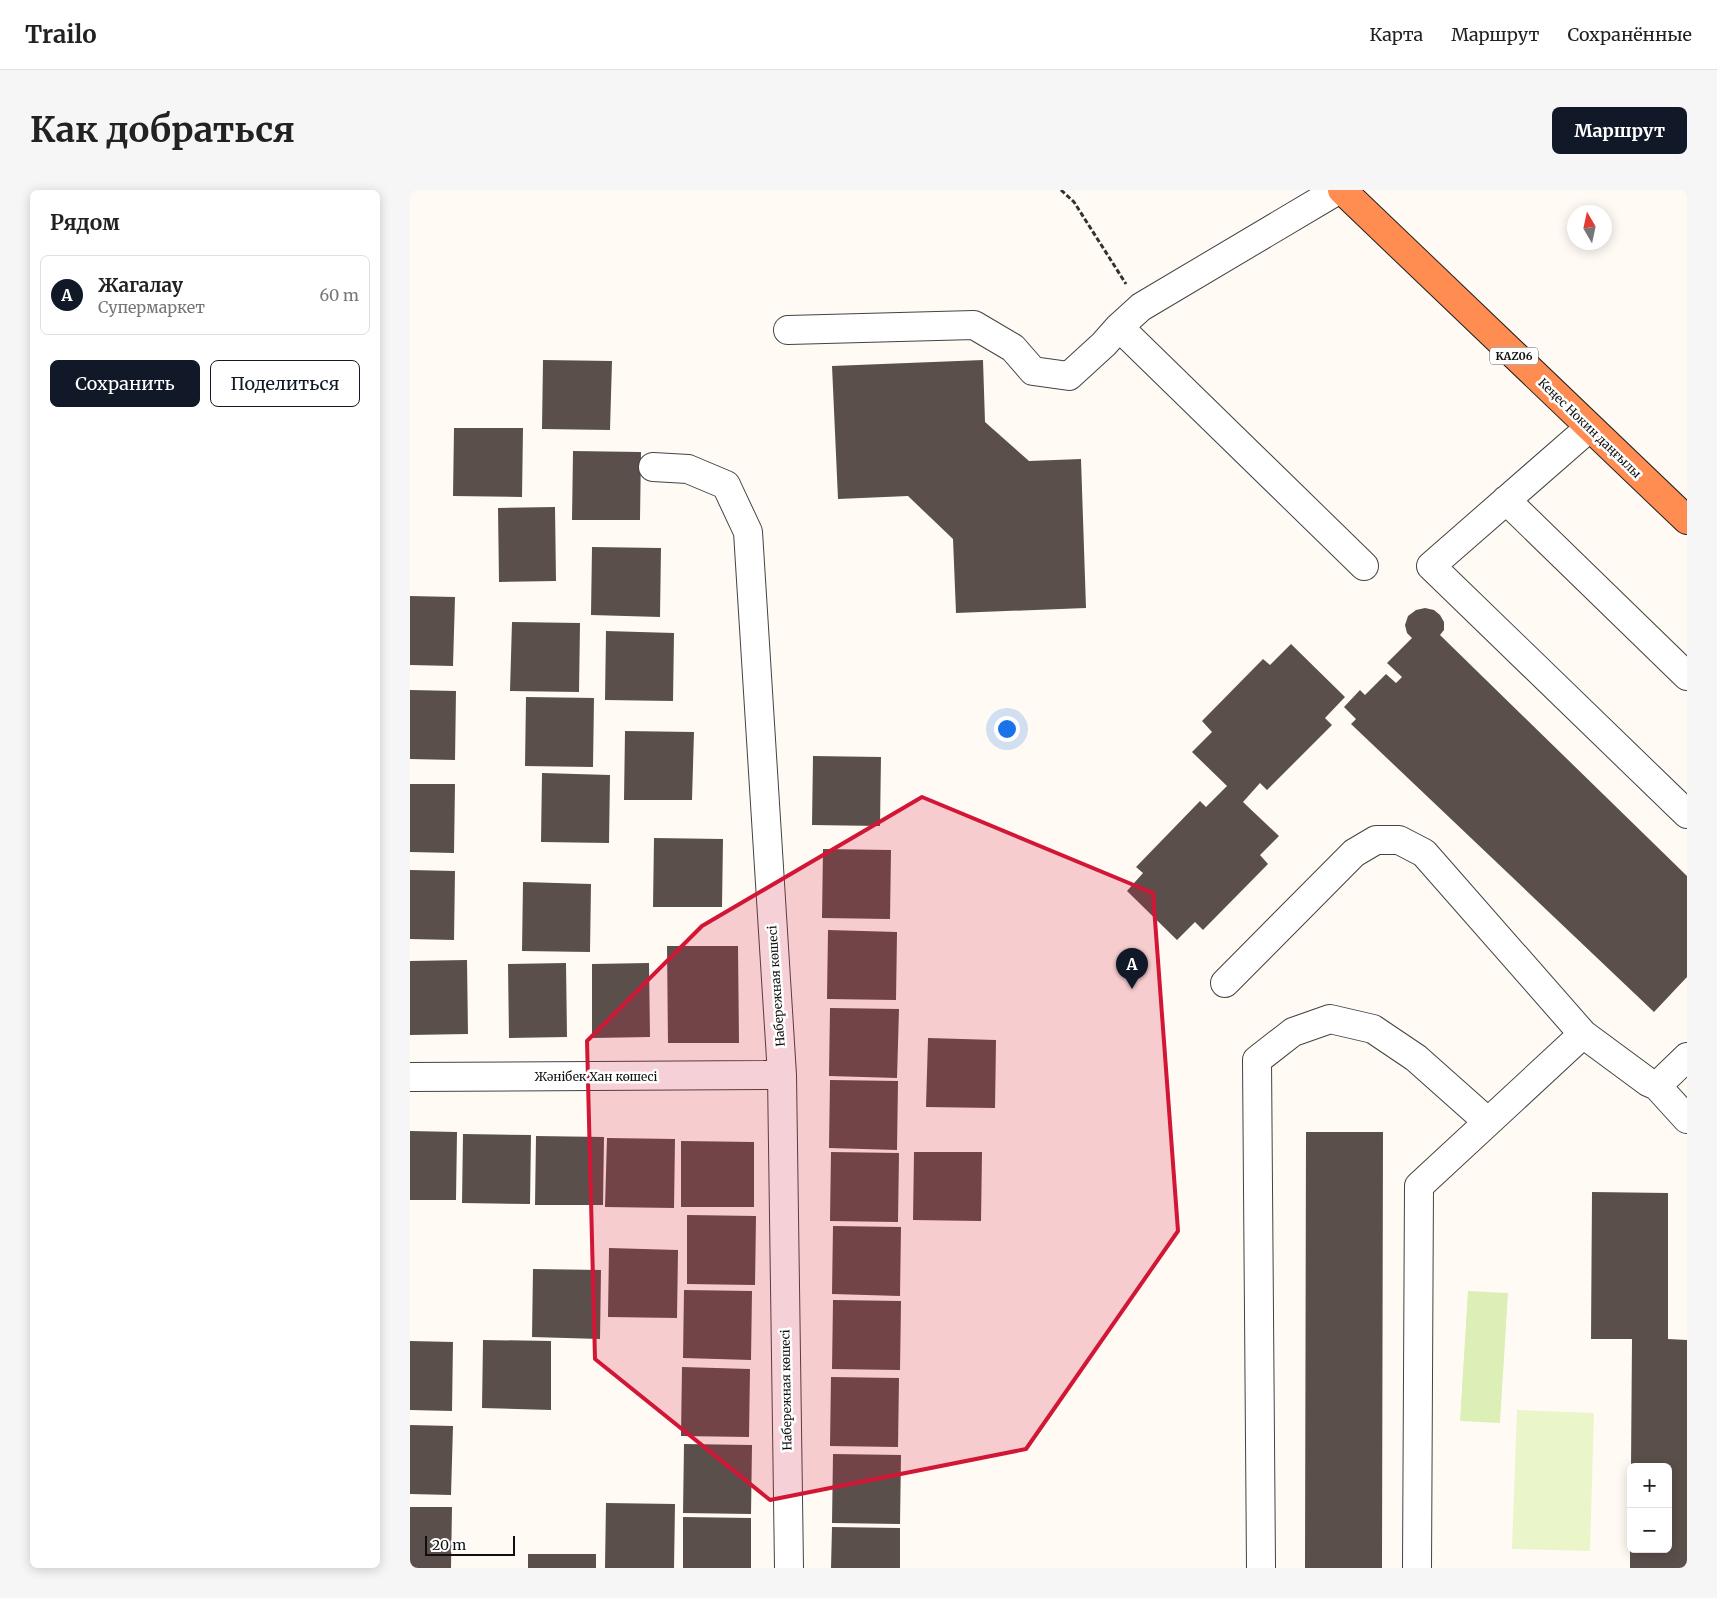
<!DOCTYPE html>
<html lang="ru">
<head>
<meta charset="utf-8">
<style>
	:root { --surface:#fff; --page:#f6f6f6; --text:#222; --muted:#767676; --line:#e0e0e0; --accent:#111827 }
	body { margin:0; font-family:Merriweather,serif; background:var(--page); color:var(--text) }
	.controls { position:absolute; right:15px; bottom:15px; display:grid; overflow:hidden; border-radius:8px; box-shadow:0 2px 12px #0003 }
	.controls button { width:45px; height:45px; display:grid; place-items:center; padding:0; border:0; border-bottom:1px solid var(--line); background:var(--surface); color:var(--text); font:25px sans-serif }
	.compass { position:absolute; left:1157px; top:15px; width:45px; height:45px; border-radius:50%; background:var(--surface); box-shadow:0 2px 12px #0003; rotate:351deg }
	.scale { position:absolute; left:15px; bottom:12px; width:90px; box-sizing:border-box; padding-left:5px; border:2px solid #101010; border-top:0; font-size:14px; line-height:18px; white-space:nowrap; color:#101010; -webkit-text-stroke:4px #fff; paint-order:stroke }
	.you { position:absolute; left:596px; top:538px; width:18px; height:18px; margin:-12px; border:4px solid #fff; border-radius:50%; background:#1a73e8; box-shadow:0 0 0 8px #1a73e833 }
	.badge { display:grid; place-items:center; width:32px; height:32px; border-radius:50%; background:var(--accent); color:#fff; font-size:16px; font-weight:700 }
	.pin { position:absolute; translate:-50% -41px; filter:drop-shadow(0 1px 2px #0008) }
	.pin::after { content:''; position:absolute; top:26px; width:18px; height:15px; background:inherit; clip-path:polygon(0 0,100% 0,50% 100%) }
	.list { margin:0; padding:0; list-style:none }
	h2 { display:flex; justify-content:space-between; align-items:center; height:65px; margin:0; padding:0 20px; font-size:21px }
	h2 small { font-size:16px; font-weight:400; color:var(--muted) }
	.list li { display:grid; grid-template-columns:32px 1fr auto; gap:15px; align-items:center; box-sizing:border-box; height:80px; margin:0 10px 10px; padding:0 10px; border:1px solid var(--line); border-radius:8px }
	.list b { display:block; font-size:19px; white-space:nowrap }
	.list p { margin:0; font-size:16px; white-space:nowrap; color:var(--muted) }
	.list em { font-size:16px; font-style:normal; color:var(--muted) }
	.actions { display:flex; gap:10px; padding:15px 20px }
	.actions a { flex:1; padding:11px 0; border:1px solid var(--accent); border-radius:8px; text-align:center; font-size:18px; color:var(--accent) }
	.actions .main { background:var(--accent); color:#fff }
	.map { position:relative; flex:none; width:1277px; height:1378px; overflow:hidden; border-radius:8px }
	header { display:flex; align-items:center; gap:30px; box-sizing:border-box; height:70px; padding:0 25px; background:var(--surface); border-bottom:1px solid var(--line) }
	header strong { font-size:24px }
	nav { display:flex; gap:28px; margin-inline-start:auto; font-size:18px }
	.intro { display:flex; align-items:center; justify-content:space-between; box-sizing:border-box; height:120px; padding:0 30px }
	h1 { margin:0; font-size:35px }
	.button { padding:12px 22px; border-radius:8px; background:var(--accent); color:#fff; font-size:18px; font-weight:700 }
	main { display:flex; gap:30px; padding:0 30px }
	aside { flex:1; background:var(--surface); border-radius:8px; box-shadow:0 2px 12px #0003 }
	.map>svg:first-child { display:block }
	.green { fill:#dbefb7 }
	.pitch { fill:#ebf5ca }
	.building { fill:#5b4f4b }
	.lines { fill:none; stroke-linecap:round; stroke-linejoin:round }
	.minor-casing { stroke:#434343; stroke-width:30 }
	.highway-casing { stroke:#212121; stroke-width:30 }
	.path { stroke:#323232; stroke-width:3; stroke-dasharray:5 2.5; stroke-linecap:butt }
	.minor { stroke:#fff; stroke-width:28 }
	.highway { stroke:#ff8d52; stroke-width:28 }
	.marked { fill:#d21635; fill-opacity:0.2; stroke:#d21635; stroke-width:4; stroke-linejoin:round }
	.labels { text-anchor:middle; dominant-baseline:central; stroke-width:5; stroke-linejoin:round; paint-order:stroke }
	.shield { fill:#fff; stroke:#585858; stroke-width:1 }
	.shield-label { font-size:11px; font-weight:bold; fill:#101010 }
	.street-label { font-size:12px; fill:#101010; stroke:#fff }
</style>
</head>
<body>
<header>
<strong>Trailo</strong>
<nav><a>Карта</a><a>Маршрут</a><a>Сохранённые</a></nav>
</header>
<div class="intro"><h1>Как добраться</h1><a class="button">Маршрут</a></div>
<main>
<aside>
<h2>Рядом<small></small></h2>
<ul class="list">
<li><span class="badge">A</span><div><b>Жагалау</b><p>Супермаркет</p></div><em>60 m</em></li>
</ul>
<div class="actions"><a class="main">Сохранить</a><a>Поделиться</a></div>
</aside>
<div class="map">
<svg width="1277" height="1378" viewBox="0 0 1277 1378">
	<rect width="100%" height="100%" fill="#fffbf4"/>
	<!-- green -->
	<path class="green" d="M1058,1101L1098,1103L1090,1233L1050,1231Z"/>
	<!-- pitch -->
	<path class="pitch" d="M1107,1220L1184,1223L1180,1361L1102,1359Z"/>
	<!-- building -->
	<path class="building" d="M133,170L202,171L200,240L132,239Z
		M573,170L575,232L619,271L671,269L676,418L546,423L543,349L498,306L428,309L422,176Z
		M44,238H113L112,307L43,306Z
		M163,261L231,262L230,330H162Z
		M145,317L146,391L89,392L88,318Z
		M182,357L251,358L250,427L181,425Z
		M0,406L45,407L43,476L0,475Z
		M1015,418L1024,420L1030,425L1034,432V440L1030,445L1277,686V787L1244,822L941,534L946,529L934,517L950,500L955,505L976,484L986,493L992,487L977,473L1002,448L997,443L995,435L998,426L1006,420Z
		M102,432L170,433L169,502L100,501Z
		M196,441L264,443L263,511L195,510Z
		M881,454L935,507L915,528L922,535L857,600L850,593L833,612L869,646L850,665L858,674L793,740L785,732L767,750L717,701L733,683L726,677L790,611L796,617L817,596L782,562L802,542L792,531L853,469L860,475Z
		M0,500L46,501L45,570L0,569Z
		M116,507L184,508L183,577L115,576Z
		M215,541L284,542L282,610H214Z
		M403,566L471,567L470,636L402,635Z
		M132,583L200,585L199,653L131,652Z
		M0,594H45L44,663L0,662Z
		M244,648L313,649L312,717H243Z
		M413,659L481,660L480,729L412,728Z
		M0,680L45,681L44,750L0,749Z
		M113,692L181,694L180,762L112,761Z
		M418,740L487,742L486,810L417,809Z
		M257,756H328L329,853H258Z
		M57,770L58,844L0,845V771Z
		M156,773L157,847L99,848L98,774Z
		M239,773L240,847L182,848V774Z
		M420,818L489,819L487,888L419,886Z
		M518,848L586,850L585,918L516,917Z
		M420,890L488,891L487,960L419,958Z
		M0,941L47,942L46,1010H0Z
		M896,942H973L972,1378H895Z
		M53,944L121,945L120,1014L52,1013Z
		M126,946L194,947L193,1015H125Z
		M197,948L265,949L264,1018L195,1017Z
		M271,951L344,952V1017H271Z
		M421,962L489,963L488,1032L420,1031Z
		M504,962H572L571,1031L503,1030Z
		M1182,1002L1258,1003V1149L1277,1150V1378H1220V1359H1258V1277H1221L1222,1149H1181Z
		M277,1025L346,1026L345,1095L277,1094Z
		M423,1036L491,1037L490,1106L422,1104Z
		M199,1058L268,1060L267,1128L198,1127Z
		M123,1079L191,1080L190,1149L122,1147Z
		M274,1100L342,1101L341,1170L273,1168Z
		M423,1110L491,1111L490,1180L422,1179Z
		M73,1150L141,1151V1220L72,1218Z
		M0,1151L43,1152L42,1221L0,1220Z
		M272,1177L340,1179L339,1247L271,1246Z
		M421,1187L489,1188L488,1257L420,1256Z
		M0,1235L43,1236L41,1305L0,1304Z
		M274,1254L342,1255L341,1324L273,1323Z
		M423,1264L491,1265L490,1334L422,1333Z
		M196,1313L265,1314L264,1378H195Z
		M0,1317H42L41,1378H0Z
		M273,1327L341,1328V1378H273Z
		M422,1337L490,1338V1378H421Z
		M118,1364H186V1378H118Z"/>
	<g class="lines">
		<defs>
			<path id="minor" d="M709,137L954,376
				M378,140L564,135L603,158L623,181L659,186L694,154L709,137L731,117L928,0
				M1179,238L1021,376L1277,624
				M243,277L278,279L316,295L338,342L372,885L379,1378
				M1096,310L1277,486
				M815,793L944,663L966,650H989L1014,663L1173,844
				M0,887L372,885
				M1247,896L1277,929
				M851,1378L847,870L883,842L920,829L963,839L1006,868L1078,932
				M1007,1378L1009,996L1173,844L1238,892L1247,896L1277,867"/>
			<path id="highway" d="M932,0L1277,330"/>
		</defs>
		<!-- minor casing -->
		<use href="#minor" class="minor-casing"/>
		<!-- highway casing -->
		<use href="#highway" class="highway-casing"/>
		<!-- path -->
		<path class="path" d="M651,0L664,12L716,94"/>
		<!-- minor -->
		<use href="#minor" class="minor"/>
		<!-- highway -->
		<use href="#highway" class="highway"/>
	</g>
	<!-- marked area -->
	<path class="marked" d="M512,607L743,703L768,1041L616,1259L360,1310L185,1169L177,851L292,736Z"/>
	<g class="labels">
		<!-- shield labels -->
		<rect class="shield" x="1080" y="157.5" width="48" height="17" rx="4"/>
		<g class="shield-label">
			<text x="1104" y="166">KАZ06</text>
		</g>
		<!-- street labels -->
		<g class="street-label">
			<text transform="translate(1180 238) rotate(44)">Кеңес Нокин даңғылы</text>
			<text transform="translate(366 796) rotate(-94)">Набережная көшесі</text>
			<text x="186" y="886">Жәнібек Хан көшесі</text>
			<text transform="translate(376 1200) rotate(-91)">Набережная көшесі</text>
		</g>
	</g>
</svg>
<div class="controls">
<button>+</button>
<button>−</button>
</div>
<svg class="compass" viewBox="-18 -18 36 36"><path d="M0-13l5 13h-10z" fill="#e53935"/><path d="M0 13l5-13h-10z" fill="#767676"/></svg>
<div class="scale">20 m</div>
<div class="you"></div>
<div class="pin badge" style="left:722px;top:799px">A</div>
</div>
</main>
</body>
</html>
